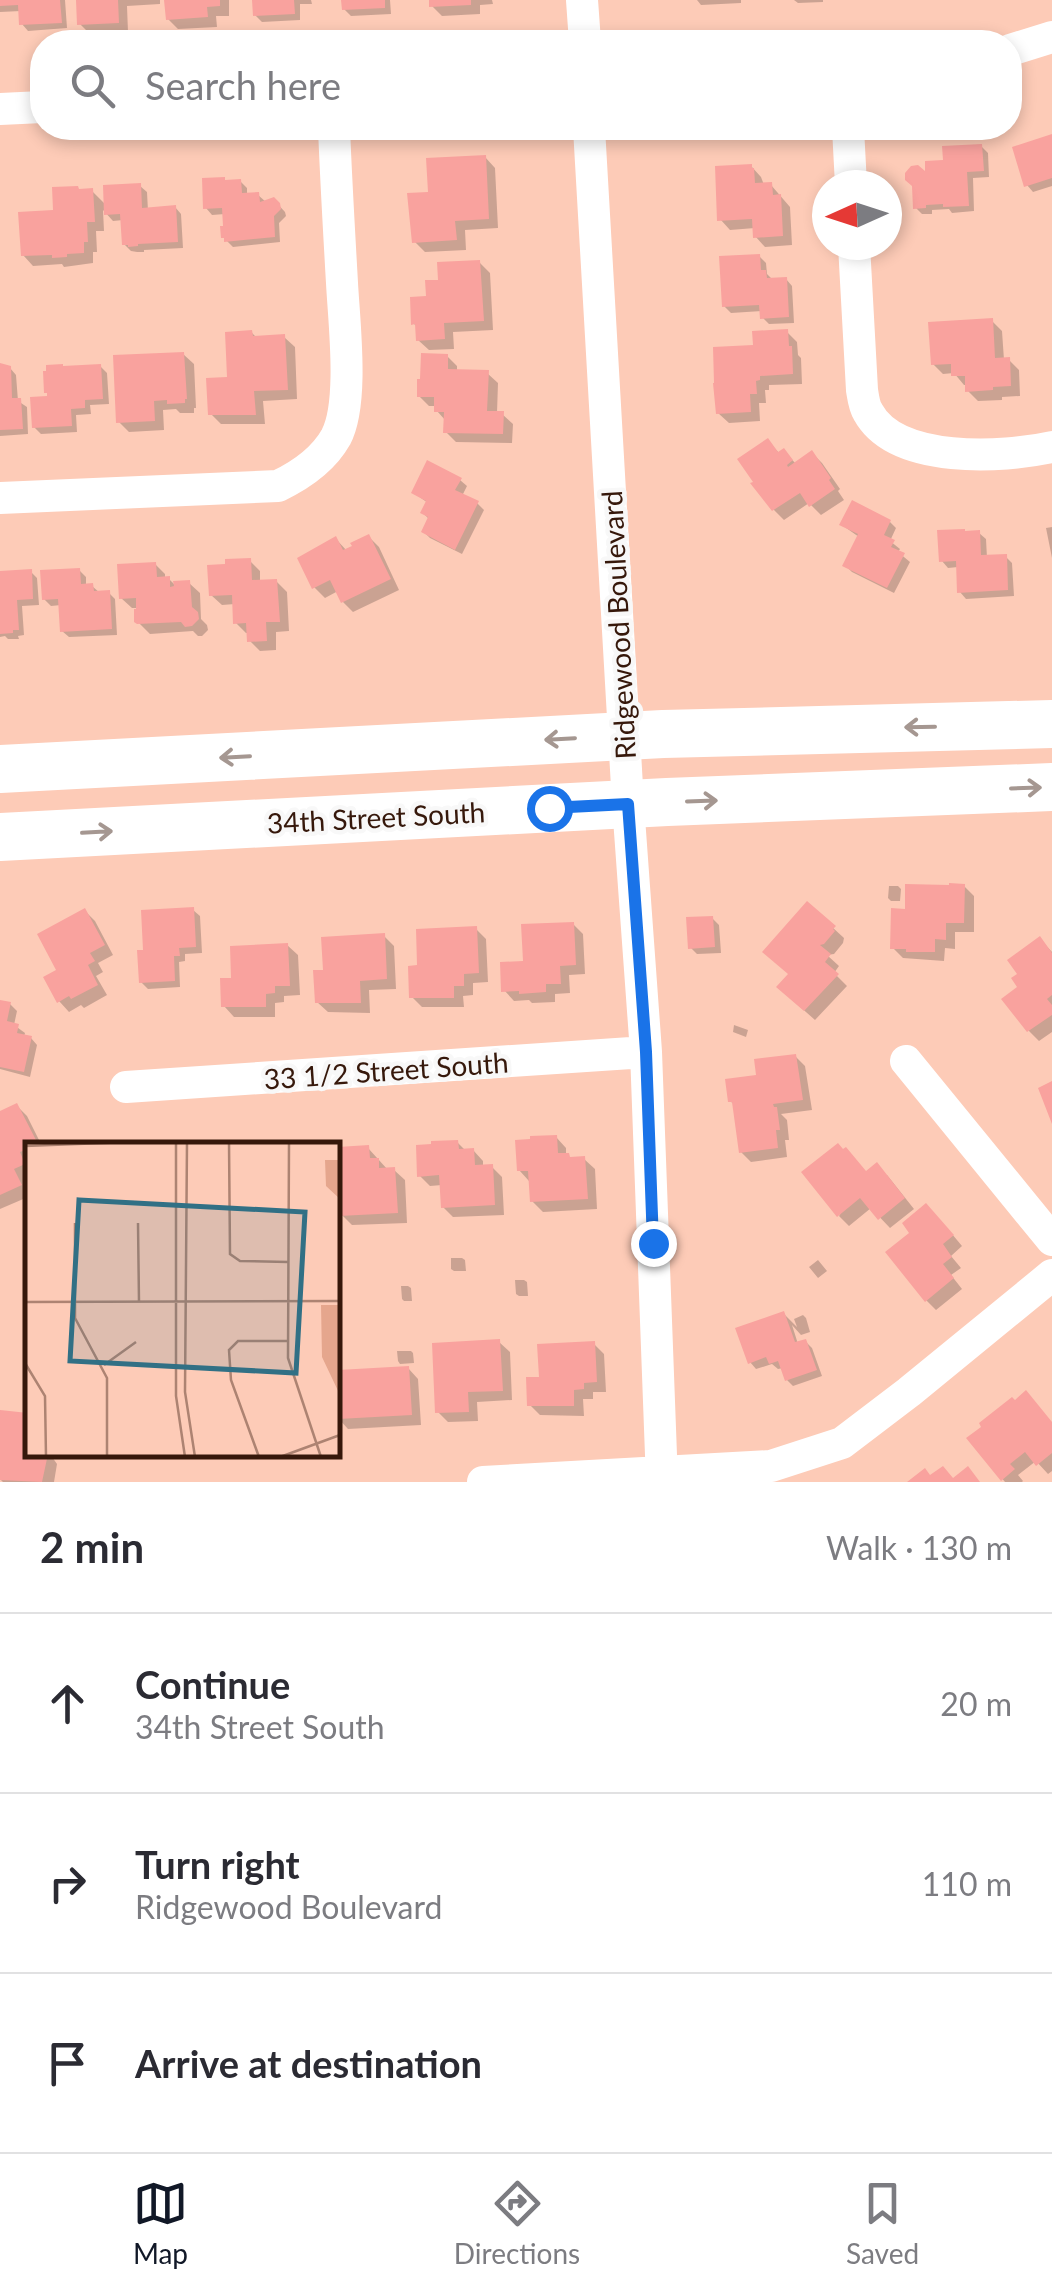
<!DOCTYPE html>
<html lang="en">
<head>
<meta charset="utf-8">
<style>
	:root { --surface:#fff; --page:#f2f2f3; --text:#2b2b33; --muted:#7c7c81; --line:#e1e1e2; --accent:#111827 }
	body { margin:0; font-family:Lato,sans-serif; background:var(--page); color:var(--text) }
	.compass { position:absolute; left:812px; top:170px; width:90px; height:90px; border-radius:50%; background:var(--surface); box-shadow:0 5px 15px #0003; rotate:267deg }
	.stop { position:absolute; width:30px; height:30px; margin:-22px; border:8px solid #1a73e8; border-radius:50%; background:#fff }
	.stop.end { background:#1a73e8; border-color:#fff; box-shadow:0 2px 10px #0008 }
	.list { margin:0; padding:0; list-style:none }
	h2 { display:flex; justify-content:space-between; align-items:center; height:130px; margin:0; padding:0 40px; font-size:42px }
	h2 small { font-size:32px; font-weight:400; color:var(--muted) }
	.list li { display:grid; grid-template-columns:65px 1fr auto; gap:30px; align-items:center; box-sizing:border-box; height:180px; padding:0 40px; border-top:2px solid var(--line) }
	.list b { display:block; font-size:38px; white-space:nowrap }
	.list p { margin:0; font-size:32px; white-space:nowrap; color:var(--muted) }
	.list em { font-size:32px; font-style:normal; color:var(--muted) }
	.icon { flex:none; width:55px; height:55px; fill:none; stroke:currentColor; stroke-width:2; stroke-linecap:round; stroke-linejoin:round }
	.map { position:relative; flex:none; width:1052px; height:1482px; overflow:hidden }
	.search { position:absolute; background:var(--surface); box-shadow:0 5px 15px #0003; left:30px; right:30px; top:30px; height:110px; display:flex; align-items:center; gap:25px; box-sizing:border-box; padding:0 35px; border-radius:40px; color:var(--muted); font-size:38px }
	.sheet { height:670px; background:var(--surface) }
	nav { display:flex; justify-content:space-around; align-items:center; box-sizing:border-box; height:140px; border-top:2px solid var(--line); background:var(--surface); font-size:28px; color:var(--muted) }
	nav a { display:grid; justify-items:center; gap:5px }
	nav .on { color:var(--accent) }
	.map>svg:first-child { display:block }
	.shadow { fill:#0003 }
	.building { fill:#f9a29e }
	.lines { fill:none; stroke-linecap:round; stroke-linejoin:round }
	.minor { stroke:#fff; stroke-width:32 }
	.secondary { stroke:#fff; stroke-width:48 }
	.oneway { stroke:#a59791 }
	.route { stroke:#1a73e8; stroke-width:12 }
	.labels { text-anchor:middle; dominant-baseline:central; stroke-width:9; stroke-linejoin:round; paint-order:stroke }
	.street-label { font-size:28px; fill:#36180b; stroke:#f8f8f8 }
	.inset-road { fill:none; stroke:#ad8372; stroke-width:2.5 }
	.view { fill:#317085; fill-opacity:0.15; stroke:#317085; stroke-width:5 }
	.inset-edge { fill:none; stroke:#36180b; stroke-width:5 }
</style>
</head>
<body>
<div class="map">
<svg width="1052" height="1482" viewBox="0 0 1052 1482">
	<rect width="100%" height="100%" fill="#fdcbb7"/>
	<!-- shadow -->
	<path class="shadow" d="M0,0H65L67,28L28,31L22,24L21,11L0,12Z
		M78,0H160V4L127,6L128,32L90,34L80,24Z
		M167,0H229V16H216L217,27L178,29L168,19Z
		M255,0H311L312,4H300V20L262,22L255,15Z
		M344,0H390L391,14L351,16L344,9Z
		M431,0H492L493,4L480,5V14L442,16L432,6Z
		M697,0H741V3L701,5Z
		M794,0H823V2L798,3Z
		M1052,137V186L1033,192L1027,185Z
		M981,146L988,153L989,177L973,178L974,211L952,213L949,209L932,210V214H922L916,208L928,178L945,162Z
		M485,157L495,168L498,228L465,230L466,250L425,252L415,242L431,194Z
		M751,166L761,177L764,185H771L790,207L792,245L765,247L755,236V228L730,230L720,219Z
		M240,181L247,188V195H258L266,202L274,200L285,212L286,216L279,223L280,242L233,247L223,237L226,228L225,214L212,215L206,208Z
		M140,186L147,192L148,211L175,207L181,214L183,248L144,250V252H137L131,251L124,244L123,220L113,221L103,210L104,231H96L97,252H93V263L64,267L62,264L33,266L23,255L56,212L80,191H92L106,205Z
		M759,256L766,263L767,274L773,280L786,279L792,286L794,323L769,324L763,318L762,311L731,313L724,306Z
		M480,263L490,273L493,330L453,332L454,349L429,350L418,340V327L414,324L441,282Z
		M992,321L1002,331L1004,360H1009L1019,370L1020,396L1002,397V400L978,401L968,391V385H964L954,373L943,374L933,364Z
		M787,332L797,342L798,355L801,358L802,384L769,385V390H765L766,403H759L760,421L729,423L718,413L755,347Z
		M252,333L257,338L284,337L295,347L297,399L263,401L265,424H221L211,414Z
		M183,354L194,364L196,408H194V413H180L176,409L163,410L164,430L129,432L119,422Z
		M447,356L457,366V372L487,373L498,383L497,413L502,414L513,424L512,443L456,442L446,432V421L437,411V406H429L419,396Z
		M0,366L10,368L16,375L18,401L27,407L28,434L0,436Z
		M100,366L107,373L109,404L90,405L91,414L76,415L77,432L41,434L34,427L50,399Z
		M768,441L780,454L784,451L796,464L812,453L822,463L840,489L838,491L844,500L821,515L809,503L784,520L774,510Z
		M460,480L467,486L462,496L477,503L484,510L462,554L430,538L424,532L430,520L423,513L428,503L414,493Z
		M890,522L896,528L890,541L900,549L898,552L910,562L894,593L852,572L845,565L859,537L842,525Z
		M1052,527V558L1046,528Z
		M979,533L986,539L987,558L1006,557L1012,563L1014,596L966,599L960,592L958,567L948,568L942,561Z
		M369,537L379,547L399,590L353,612L343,602L338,591L325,598L314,587L336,539L347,551Z
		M250,561L260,571V582L276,581L287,592L289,631L276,632V650L260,651L250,641L249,633H246L236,623L235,604L222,605L211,595Z
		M155,564L165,574V579H169L174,584L189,583L200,593L201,619L207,625L208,630L202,636H198L193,631L150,634L137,621L136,608H132L121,598Z
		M80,571L86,577V586H92L100,593H109L115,599L117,635L69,637L62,631L61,605L51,606L44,599Z
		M31,572L37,578L39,605L22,606L24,635L18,636L19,639H8L5,636L0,637V573Z
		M889,886H898L901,889L900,901H891L888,898Z
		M964,886L974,896V932H955V949L945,948L944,961L903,958L893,948L907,911Z
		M807,904L844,938L843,943L834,954L827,955L839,966L834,973L847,986L815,1020L789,997L790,975Z
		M193,910L200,916L202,953L185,954V961L179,962L180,987L148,989L141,982L146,952Z
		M85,911L95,921L113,955L98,963L103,972L96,976L107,995L84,1008L81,1005L69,1012L59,1001V971Z
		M712,918L719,925L721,953L697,954L691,948Z
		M573,924L583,934L585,974L569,975L570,993L555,994V1002L532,1003L529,1000L514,1001L504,990L525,963Z
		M476,929L486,939L488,982L473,983V995L463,996L464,1007H422L412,997L420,968Z
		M384,936L394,946L396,989L369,990L370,1013L328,1012L317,1002L325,972Z
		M1040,939L1052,952V1032L1039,1041L1029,1031L1021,988Z
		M287,945L298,955L300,995L284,996V1002L275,1003V1017H234L224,1006L234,980Z
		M0,1002L10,1004L17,1011L14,1025L25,1033L24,1037L31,1038L37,1045L30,1077L0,1069Z
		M734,1025L748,1030L746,1037L733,1032Z
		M795,1056L805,1066L812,1110L781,1114L787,1120L789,1140H785L787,1157L751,1162L741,1152L736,1106L730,1101L759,1077Z
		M17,1106L27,1116L41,1144H28V1177L23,1180L28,1190V1197L0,1209V1113Z
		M556,1137L566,1148V1155L573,1160L584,1159L595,1169L597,1209L543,1212L532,1201L529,1181L519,1170Z
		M457,1142L466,1151L473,1150L483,1161V1167H492L502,1177L504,1215L453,1217L443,1207L442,1185L430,1186L420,1176L434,1146Z
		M368,1148L388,1170H394L405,1180L407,1223L352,1225L342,1215L340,1190H338V1152Z
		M867,1174L887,1175L914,1209L890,1228L871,1208L849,1226L839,1216Z
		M947,1228L962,1246L951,1256L961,1268L951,1275L962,1289L936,1310L926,1300Z
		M451,1258H462L465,1260L466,1271H454L451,1269Z
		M818,1260L827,1271L818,1278L809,1267Z
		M515,1280H524L527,1282L528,1296H519L516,1294Z
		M401,1286H408L411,1288L412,1301H404L402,1299Z
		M784,1314L797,1327L794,1319L803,1315L806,1318L810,1332L801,1335L792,1325L798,1344L806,1342L812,1348L822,1376L793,1386L787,1380L783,1368L778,1369L772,1364L756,1369L750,1362Z
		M499,1342L510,1352L512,1400L477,1402L478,1421L448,1422L438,1412Z
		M594,1344L604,1354L606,1392H593V1399H583L584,1416L540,1415L530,1405L542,1379Z
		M397,1351H411L413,1353L414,1363L400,1364L398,1361Z
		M408,1368L418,1379L421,1425L348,1429L338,1418V1372Z
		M0,1413L28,1454H50L57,1464L54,1482H3L0,1479Z
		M1052,1423V1471L1048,1474L1036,1461L1018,1475L1023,1481L1022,1482H1005L970,1439Z"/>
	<!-- building -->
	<path class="building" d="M0,0H60L62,23L19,25L18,5L0,6Z
		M76,0H118L119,23L77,25Z
		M164,0H220V6L207,7L208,17L166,20Z
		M252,0H294L295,14L253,16Z
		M341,0H385V8L342,10Z
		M429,0H471V5L429,7Z
		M1052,134V178L1024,187L1012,147Z
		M982,144L984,171L967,172L969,206L943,207V204L926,205V208L913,209L912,186L905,180V173L911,166L918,165L925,171V161L943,160L942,146Z
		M486,155L489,219L455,221L457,240L412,243L407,193L428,192L426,158Z
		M752,164V168H754L755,183L772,182L773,195L781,194L783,236L753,238L752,219L717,221L715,166Z
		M225,177V180L241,179L242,193L259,192L260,202L274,197L280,203L281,209L274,216L275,237L224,242V238H221L220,226H223L222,208L203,209L202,178Z
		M141,183L142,208L176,205L178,242L138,244V246L128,247V245H122L120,214L104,215L103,185Z
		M78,186L79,189L93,188L95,222H87L88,242H84V253L67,254V257L52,258V255L21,256L18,212L53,210L52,187Z
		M760,254L761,270H766L767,278L787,277L789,317L760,319L759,305L722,307L719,256Z
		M480,260L484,321L444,323L445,339L416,341L415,324L411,325L410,297L426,296L425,280H438L437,262Z
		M993,318L995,358L1010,357L1011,386L993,387V390L965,392V376H951V364L931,365L928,322Z
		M788,329L789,346H792L793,374L760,376V380L756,381L757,394H750L751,412L716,414L713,383H714L713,347L753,345L752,331Z
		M252,330L253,336L285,334L288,390L254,391L256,415H208L206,378L227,377L225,332Z
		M184,352L187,399H185V403L167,404V400L154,401L155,421L116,423L113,355Z
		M421,353L448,354V369L489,370L487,411H504L503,434L443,433L444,412H434V397H417V379H420Z
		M0,363L11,366L12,398H21L23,429L0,430Z
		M63,364V366L101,364L103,399L85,400V408L71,409L72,426L32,428L30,397L47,396V393H44L43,371H46V365Z
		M768,438L778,452L784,448L793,460L787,465L788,467L812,450L831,478L829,480L835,489L809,507L800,493L772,511L750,483L753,482L737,459Z
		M427,460L462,478L455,490L479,501L455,550L421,532L428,517L420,513L426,501L411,493Z
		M852,500L891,520L884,535L895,540L891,547L905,553L887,588L842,566L858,534L839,525Z
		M965,529V531L980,530L981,555L1007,554L1008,590L957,593L956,561L939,562L937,530Z
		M369,534L391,579L341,603L330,580L312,589L297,558L336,536L343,550L352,546L350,543Z
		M251,558L252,580L277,579L280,622H266L267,641L247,642L246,623L233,624L232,595L209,596L207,565L225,564V559Z
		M156,562L157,577L170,576V587L174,586L173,581L190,580L192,607L198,612L199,619L192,626L185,627L181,622L137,624L134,622V609H136V598L119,599L117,564Z
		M80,568L81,584L93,583L94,591L110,590L112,629L60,632L58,599L42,600L40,570Z
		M32,569L33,599L17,600L19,630H13V633L0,634V571Z
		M949,883L965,884L964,923H946V940L935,939V952H906V949H890L891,908L905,909V884L949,885Z
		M807,901L836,926L833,929L835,931L824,944L820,945L831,954L825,962L839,974L804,1011L776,987L788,974L762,952Z
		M194,907L196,947L179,948L180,956H174L175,981L139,983L137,950H143L141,910Z
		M85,908L105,945L90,953L95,961L88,965L98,985L71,999L69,996L57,1003L43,977L56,970L37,934Z
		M713,916L715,947L688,949L686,917Z
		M574,922L576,965L560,966L561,984H546V992L519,994V991L501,992L500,962L523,961L521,924Z
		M477,926L479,973L464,974V986H454V998H409L408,966L417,965L416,929Z
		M385,933L387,979L360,981L361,1003H315L313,970H323L321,937Z
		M1040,936L1052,953V995L1047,999L1052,1005V1015L1027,1032L1001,999L1017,987L1011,978L1017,974L1007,960Z
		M288,943L290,986H275V993L266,994V1007H221L220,978H231L230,946Z
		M0,1000L11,1002L7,1021L19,1024L17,1033L32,1036L24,1072L0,1067Z
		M796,1054L803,1100L773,1104L774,1107H777L780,1130H776L778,1148L739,1153L732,1102H728L725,1079L756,1075L754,1059Z
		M1052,1081V1124L1038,1088Z
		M17,1103L38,1144H28V1149L20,1152L25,1164L14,1169L22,1185L0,1195V1111Z
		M557,1135L558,1153H569L570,1157L585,1156L588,1199L530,1202L528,1171H517L515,1140L530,1139V1136Z
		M458,1140L459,1149L474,1148L475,1165L493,1164L495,1205L441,1208L439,1175L417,1177L416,1145L431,1144V1141Z
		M838,1143L843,1149L846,1147L866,1171L877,1162L905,1198L878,1220L860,1198L837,1217L801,1172Z
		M369,1145L370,1158H379V1168L395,1167L398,1213L339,1216L338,1147Z
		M926,1203L954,1235L943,1244L952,1257L943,1264L954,1278L925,1302L885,1252L909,1233L902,1223Z
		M784,1311L795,1342L806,1339L817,1370L785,1381L778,1361L769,1364L766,1357L748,1364L735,1328Z
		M500,1339L503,1391L468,1392L469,1412L435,1413L432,1343Z
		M595,1341L597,1382L584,1383V1389L574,1390V1406H527L526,1377H539L537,1344Z
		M409,1366L412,1415L338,1419V1370Z
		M1026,1390L1052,1422V1453L1036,1466L1025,1452L1010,1464L1015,1469L1001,1481L966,1438L981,1427L979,1423L1012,1397L1015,1400Z
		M0,1410L28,1413V1454H48L42,1482L0,1480Z
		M943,1466L953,1478L968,1466L980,1482H907L925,1468L930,1475Z"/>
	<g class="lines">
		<!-- minor -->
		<path class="minor" d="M582,0L585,42
			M1010,50L1052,37
			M0,109L42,107
			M589,128L628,804L646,1052L662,1482
			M848,128L851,185
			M854,245L862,390C863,396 864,406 868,412C896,464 1003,458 1052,447
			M0,498L278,486C301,475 323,460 336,437C354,403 344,322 342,283C339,231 336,179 334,128
			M906,1061L1052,1240
			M126,1087L646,1052
			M483,1482L771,1466L842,1443L909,1392L1052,1275"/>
		<!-- secondary -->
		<path class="secondary" d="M0,769L663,734L1052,724
			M0,837L667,802L1052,787"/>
	</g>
	<!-- one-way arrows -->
	<defs><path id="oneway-shaft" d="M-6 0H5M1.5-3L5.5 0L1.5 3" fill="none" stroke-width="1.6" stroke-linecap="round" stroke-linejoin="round" transform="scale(2.5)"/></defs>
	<g class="oneway">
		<use href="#oneway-shaft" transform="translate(920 727) rotate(179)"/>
		<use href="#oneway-shaft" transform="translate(560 739) rotate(177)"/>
		<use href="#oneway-shaft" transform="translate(235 757) rotate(177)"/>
		<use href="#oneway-shaft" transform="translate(1026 788) rotate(-2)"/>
		<use href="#oneway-shaft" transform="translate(702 801) rotate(-2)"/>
		<use href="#oneway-shaft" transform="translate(97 832) rotate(-3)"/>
	</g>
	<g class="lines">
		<!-- route -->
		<path class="route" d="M549,808L628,804L646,1052L653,1243"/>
	</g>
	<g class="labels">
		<!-- street labels -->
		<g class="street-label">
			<text transform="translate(618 625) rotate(-93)">Ridgewood Boulevard</text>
			<text transform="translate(376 817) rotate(-3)">34th Street South</text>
			<text transform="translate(386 1070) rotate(-4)">33 1/2 Street South</text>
		</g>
	</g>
	<!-- overview -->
	<g transform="translate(25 1142)">
		<rect width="315" height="315" fill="#fdcbb7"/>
		<path d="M300,18H315V57L301,44ZM296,163H315V253L297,215Z" fill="#e5a68d"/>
		<path class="inset-road" d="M151,0V254L160,315M162,0L160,250L170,315M204,0L205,112L215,119L263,120M264,0L263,216L296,315M0,4L105,0M50,81V176L82,236V315M113,81L114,160M0,160L315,159M0,221L20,254L21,315M79,223L111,200M234,315L206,238L204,208L213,199H263M255,315L315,293"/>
		<path class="view" d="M54,58L280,70L271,231L45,219Z"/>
		<rect width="315" height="315" class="inset-edge"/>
	</g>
</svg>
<svg class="compass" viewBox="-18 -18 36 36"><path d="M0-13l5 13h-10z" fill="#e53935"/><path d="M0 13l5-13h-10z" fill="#7c7c81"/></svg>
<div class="stop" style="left:549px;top:808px"></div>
<div class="stop end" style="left:653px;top:1243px"></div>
<div class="search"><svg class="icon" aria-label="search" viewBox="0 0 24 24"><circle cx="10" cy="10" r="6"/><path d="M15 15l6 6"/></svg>Search here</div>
</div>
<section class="sheet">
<h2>2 min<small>Walk · 130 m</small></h2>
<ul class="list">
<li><svg class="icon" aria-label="ahead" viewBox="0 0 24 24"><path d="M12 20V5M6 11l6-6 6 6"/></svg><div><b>Continue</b><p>34th Street South</p></div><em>20 m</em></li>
<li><svg class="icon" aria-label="right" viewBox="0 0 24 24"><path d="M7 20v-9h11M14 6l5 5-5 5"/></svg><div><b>Turn right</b><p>Ridgewood Boulevard</p></div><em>110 m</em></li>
<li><svg class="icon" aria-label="arrive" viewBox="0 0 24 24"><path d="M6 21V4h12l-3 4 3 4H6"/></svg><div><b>Arrive at destination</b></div></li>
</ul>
</section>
<nav>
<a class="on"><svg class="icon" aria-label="map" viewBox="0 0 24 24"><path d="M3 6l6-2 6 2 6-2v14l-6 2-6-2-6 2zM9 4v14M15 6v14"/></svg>Map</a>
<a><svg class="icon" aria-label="directions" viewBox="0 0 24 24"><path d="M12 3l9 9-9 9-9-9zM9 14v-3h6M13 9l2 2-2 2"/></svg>Directions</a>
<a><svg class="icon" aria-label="saved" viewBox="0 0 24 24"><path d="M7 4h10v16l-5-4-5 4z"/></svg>Saved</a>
</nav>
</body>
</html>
